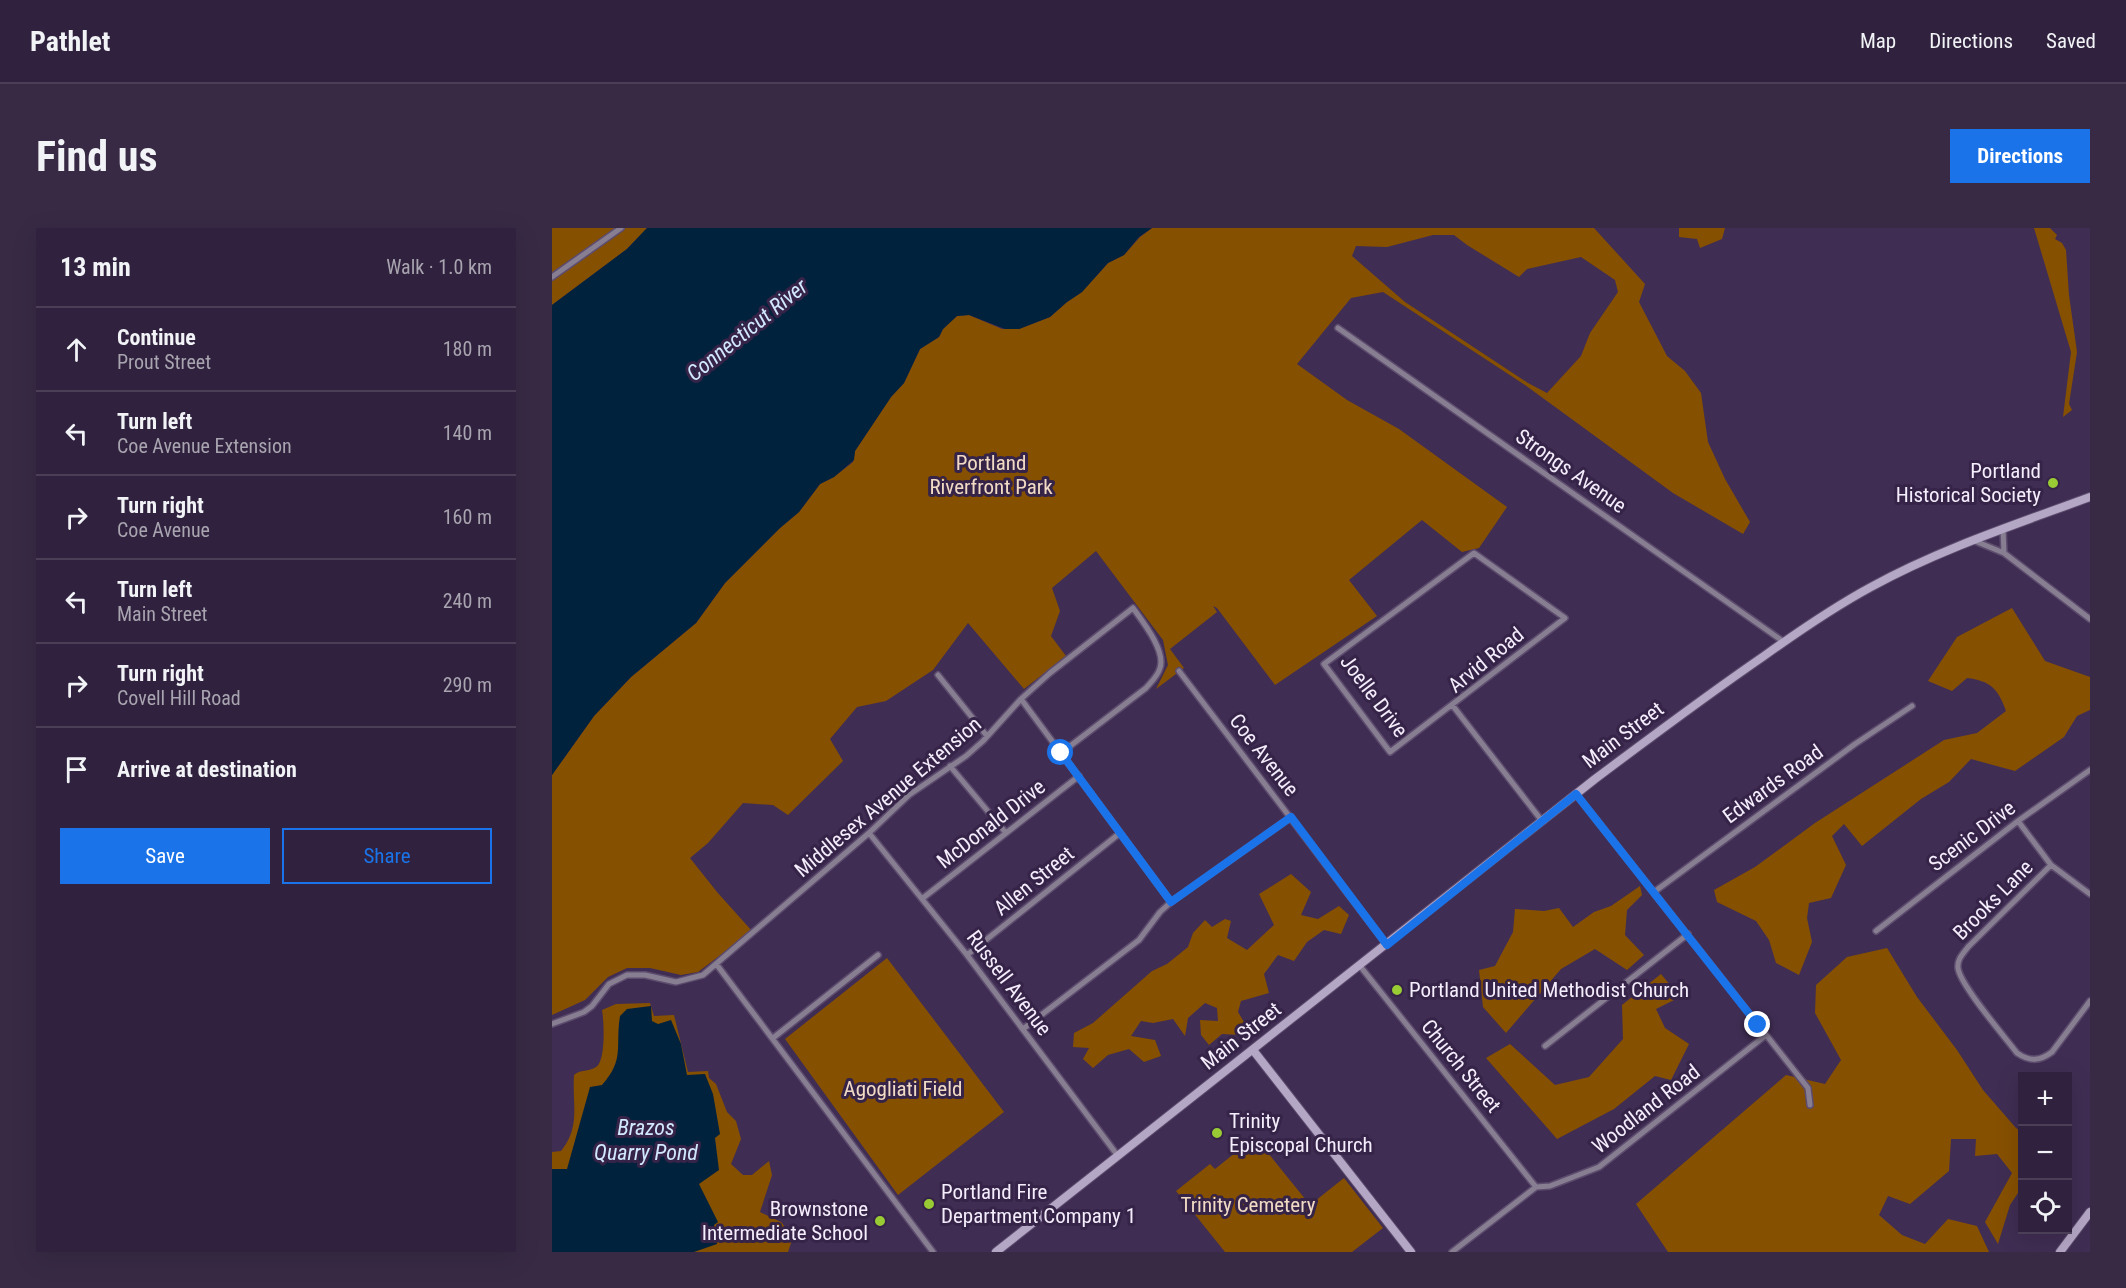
<!DOCTYPE html>
<html lang="en">
<head>
<meta charset="utf-8">
<style>
	:root { --surface:#30223e; --page:#382a45; --text:#f1f3f6; --muted:#a8a4b0; --line:#4b3f58; --accent:#1a73e8 }
	body { margin:0; font-family:"Roboto Condensed",sans-serif; background:var(--page); color:var(--text) }
	.controls { position:absolute; right:18px; bottom:18px; display:grid; overflow:hidden; border-radius:0px; box-shadow:0 6px 24px #0002 }
	.controls button { width:54px; height:54px; display:grid; place-items:center; padding:0; border:0; border-bottom:2px solid var(--line); background:var(--surface); color:var(--text); font:30px sans-serif }
	.stop { position:absolute; width:18px; height:18px; margin:-14px; border:4px solid #1a73e8; border-radius:50%; background:#fff }
	.stop.end { background:#1a73e8; border-color:#fff; box-shadow:0 2px 6px #0008 }
	.list { margin:0; padding:0; list-style:none }
	h2 { display:flex; justify-content:space-between; align-items:center; height:78px; margin:0; padding:0 24px; font-size:26px }
	h2 small { font-size:20px; font-weight:400; color:var(--muted) }
	.list li { display:grid; grid-template-columns:39px 1fr auto; gap:18px; align-items:center; box-sizing:border-box; height:84px; padding:0 24px; border-top:2px solid var(--line) }
	.list b { display:block; font-size:22px; white-space:nowrap }
	.list p { margin:0; font-size:20px; white-space:nowrap; color:var(--muted) }
	.list em { font-size:20px; font-style:normal; color:var(--muted) }
	.actions { display:flex; gap:12px; padding:18px 24px }
	.actions a { flex:1; padding:14px 0; border:2px solid var(--accent); border-radius:0px; text-align:center; font-size:21px; color:var(--accent) }
	.actions .main { background:var(--accent); color:#fff }
	.icon { flex:none; width:33px; height:33px; fill:none; stroke:currentColor; stroke-width:2; stroke-linecap:round; stroke-linejoin:round }
	.map { position:relative; flex:none; width:1538px; height:1024px; overflow:hidden; border-radius:0px }
	header { display:flex; align-items:center; gap:36px; box-sizing:border-box; height:84px; padding:0 30px; background:var(--surface); border-bottom:2px solid var(--line) }
	header strong { font-size:28px }
	nav { display:flex; gap:33px; margin-inline-start:auto; font-size:21px }
	.intro { display:flex; align-items:center; justify-content:space-between; box-sizing:border-box; height:144px; padding:0 36px }
	h1 { margin:0; font-size:42px }
	.button { padding:15px 27px; border-radius:0px; background:var(--accent); color:#fff; font-size:21px; font-weight:700 }
	main { display:flex; gap:36px; padding:0 36px }
	aside { flex:1; background:var(--surface); border-radius:0px; box-shadow:0 6px 24px #0002 }
	.map>svg:first-child { display:block }
	.green { fill:#865001; fill-rule:evenodd }
	.water { fill:#00223d }
	.lines { fill:none; stroke-linecap:round; stroke-linejoin:round }
	.street-casing { stroke:#5d4c6e; stroke-width:8 }
	.secondary-casing { stroke:#5d4c6e; stroke-width:10 }
	.street { stroke:#877e92; stroke-width:5 }
	.secondary { stroke:#b4a6c5; stroke-width:8 }
	.route { stroke:#1a73e8; stroke-width:8 }
	.poi-dot { fill:#99cb35; stroke:#362348; stroke-width:2 }
	.labels { text-anchor:middle; dominant-baseline:central; stroke-width:6; stroke-linejoin:round; paint-order:stroke }
	.park-label { font-size:21px; fill:#f1dbc5; stroke:#362348 }
	.street-label { font-size:21px; fill:#f4edfc; stroke:#362348 }
	.poi-label { font-size:21px; fill:#f4edfc; stroke:#362348; text-anchor:start }
	.water-label { font-size:22px; font-style:italic; fill:#d1e8fd; stroke:#362348 }
</style>
</head>
<body>
<header>
<strong>Pathlet</strong>
<nav><a>Map</a><a>Directions</a><a>Saved</a></nav>
</header>
<div class="intro"><h1>Find us</h1><a class="button">Directions</a></div>
<main>
<aside>
<h2>13 min<small>Walk · 1.0 km</small></h2>
<ul class="list">
<li><svg class="icon" aria-label="ahead" viewBox="0 0 24 24"><path d="M12 20V5M6 11l6-6 6 6"/></svg><div><b>Continue</b><p>Prout Street</p></div><em>180 m</em></li>
<li><svg class="icon" aria-label="left" viewBox="0 0 24 24"><path d="M17 20v-9H6M10 6l-5 5 5 5"/></svg><div><b>Turn left</b><p>Coe Avenue Extension</p></div><em>140 m</em></li>
<li><svg class="icon" aria-label="right" viewBox="0 0 24 24"><path d="M7 20v-9h11M14 6l5 5-5 5"/></svg><div><b>Turn right</b><p>Coe Avenue</p></div><em>160 m</em></li>
<li><svg class="icon" aria-label="left" viewBox="0 0 24 24"><path d="M17 20v-9H6M10 6l-5 5 5 5"/></svg><div><b>Turn left</b><p>Main Street</p></div><em>240 m</em></li>
<li><svg class="icon" aria-label="right" viewBox="0 0 24 24"><path d="M7 20v-9h11M14 6l5 5-5 5"/></svg><div><b>Turn right</b><p>Covell Hill Road</p></div><em>290 m</em></li>
<li><svg class="icon" aria-label="arrive" viewBox="0 0 24 24"><path d="M6 21V4h12l-3 4 3 4H6"/></svg><div><b>Arrive at destination</b></div></li>
</ul>
<div class="actions"><a class="main">Save</a><a>Share</a></div>
</aside>
<div class="map">
<svg width="1538" height="1024" viewBox="0 0 1538 1024">
	<rect width="100%" height="100%" fill="#402d53"/>
	<!-- green -->
	<path class="green" d="M0,0H95L75,21L0,77Z
		M600,0H1042L1093,56L1087,74L1115,128L1133,143L1149,165L1156,214L1173,251L1198,294L1191,306L1121,265L973,157L831,64L799,70L745,136L795,172L847,201L955,279L927,320L910,324L870,292L797,352L825,388L723,457L665,380L661,378L665,384L618,421L632,440L604,461L616,437L611,412L544,323L500,360L508,383L499,408L514,428L472,461L416,395L381,442L334,473L305,479L278,511L291,533L236,587L221,577L191,575L156,615L138,630L165,664L200,703L146,744L129,747L98,740H75L56,749L33,772L0,787V547L42,488L79,449L144,395L173,355L228,300L247,284L268,256L282,249L301,234L303,223L339,169L352,155L368,121L387,109L391,101L405,88L417,87L450,101H467L498,89L515,74L530,64L556,35L572,27L588,9ZM881,7H902L915,17L967,49L975,41L1029,29L1063,52L1066,64L1038,105L1029,128L995,165L976,155L853,74L800,28L804,18L835,19Z
		M1127,0H1173L1170,11L1148,20L1145,11L1127,9Z
		M1482,0H1498L1505,7L1503,11L1510,15L1514,22L1517,67L1525,124L1517,176L1520,182L1511,189L1519,124Z
		M1460,380L1493,433L1538,449V482L1525,488L1512,509L1463,543L1419,531L1397,554L1369,571L1310,618L1292,596L1280,608L1294,637L1279,670L1257,675L1255,690L1260,714L1247,747L1224,735L1217,712L1204,693L1165,674L1162,662L1203,639L1263,595L1392,512L1425,505L1454,483C1446,460 1438,453 1415,450L1400,463L1376,453L1405,409Z
		M739,646L759,664L749,687L766,691L787,678L797,687L789,706L772,702L755,714L742,733L726,727L712,746L717,765L689,773L686,784L695,799L690,807L670,806L657,817L649,807L648,792L666,793L665,780L653,775L636,790L633,808L621,791L601,795L589,793L579,808L603,812L609,828L592,834L577,821L556,827L541,840L531,831L537,820L521,819L522,805L541,795L600,743L615,736L636,719L641,705L653,692L660,699L673,691L679,693L675,710L695,722L722,697L707,666Z
		M1088,658L1090,667L1075,682L1073,707L1092,727L1075,742L1043,721L1009,741L954,805L931,779L927,742L943,738L961,704L963,681L992,683L1007,680L1021,699L1042,684L1059,678Z
		M1335,720L1365,769L1405,822L1431,862L1464,900L1470,904V959L1458,977L1446,1016L1433,994L1460,945L1445,926L1423,928L1424,911H1399L1397,943L1358,976L1336,968L1327,987L1350,1007L1373,1016L1396,991L1425,998L1437,1024H1116L1084,976L1234,847L1273,856L1289,832L1263,785L1264,757L1295,729Z
		M335,730L452,884L346,967L233,811Z
		M1109,746L1128,769L1104,781L1113,800L1137,816L1119,852L1103,848L1062,881L1005,911L934,830L958,816L1003,857L1037,849L1071,811L1070,777Z
		M98,775L102,788L122,787L136,844L156,843L157,850L164,856L175,884L184,893L189,911L179,936L191,947H200L217,933L220,947L208,984L229,994L241,1009L236,1024H0V924L9,923C29,899 20,876 22,847C28,841 37,844 44,839C54,833 52,793 50,782L64,776Z
		M703,909L758,977L792,950L831,1000L800,1024H673L624,963L658,936L663,941Z"/>
	<!-- water -->
	<path class="water" d="M95,0H600L587,9L572,27L556,35L530,64L515,74L498,89L467,101H453L417,87L405,88L391,101L387,109L368,121L352,155L339,169L303,223L302,232L282,249L268,256L247,284L228,300L173,355L144,395L79,449L42,488L0,547V77L75,21Z
		M99,778L100,793L106,796L119,792L129,816L135,847L153,846L161,866L168,906L163,910L167,942L147,956L166,994L162,997L165,1016L142,1024H0V941H15L38,859L50,857C73,831 63,819 68,788L75,781Z"/>
	<g class="lines">
		<defs>
			<path id="street" d="M0,49L69,0
				M786,100L1232,414
				M1451,302L1452,325
				M1423,313L1452,325L1538,391
				M922,325L1013,390L838,524L772,436Z
				M627,443L835,717
				M386,447L435,508
				M469,471L619,674
				M901,478L990,593
				M398,538L454,605
				M1024,566L1256,860L1258,877
				M1466,593L1499,637L1538,666
				M317,605L415,727L566,928
				M1499,637L1416,719C1411,726 1405,731 1406,740C1408,757 1453,809 1465,825C1478,834 1488,833 1500,824L1538,773
				M1102,664L1303,516L1360,478
				M371,670L527,548
				M1324,703L1466,593L1538,542
				M415,727L568,605
				M165,737L381,1024
				M808,738L984,959
				M0,796L32,784L40,778L57,756L75,747H93L124,754L151,747L317,605L357,567L414,528L431,513L469,471L498,445L581,380C591,394 614,423 608,440C606,448 599,454 594,460L509,525
				M471,801L587,712L608,684L619,674L739,589
				M221,810L326,727
				M993,818L1136,706
				M984,959L998,958L1047,939L1214,807
				M900,1024L984,959"/>
			<path id="secondary" d="M701,822L859,1024
				M444,1024L1043,551C1099,509 1155,467 1212,428C1247,403 1282,379 1319,359C1388,321 1465,296 1538,269
				M1508,1024L1538,984"/>
		</defs>
		<!-- street casing -->
		<use href="#street" class="street-casing"/>
		<!-- secondary casing -->
		<use href="#secondary" class="secondary-casing"/>
		<!-- street -->
		<use href="#street" class="street"/>
		<!-- secondary -->
		<use href="#secondary" class="secondary"/>
	</g>
	<g class="lines">
		<!-- route -->
		<path class="route" d="M509,525L619,674L739,589L835,717L1024,566L1206,797"/>
	</g>
	<!-- markers -->
	<g class="poi-dot">
		<circle cx="1501" cy="255" r="6"/>
		<circle cx="845" cy="762" r="6"/>
		<circle cx="665" cy="905" r="6"/>
		<circle cx="377" cy="976" r="6"/>
		<circle cx="328" cy="993" r="6"/>
	</g>
	<g class="labels">
		<!-- park labels -->
		<g class="park-label">
			<text x="439" y="235">Portland<tspan x="439" dy="24">Riverfront Park</tspan></text>
			<text x="351" y="861">Agogliati Field</text>
			<text x="696" y="977">Trinity Cemetery</text>
		</g>
		<!-- street labels -->
		<g class="street-label">
			<text transform="translate(1019 243) rotate(35)">Strongs Avenue</text>
			<text transform="translate(934 432) rotate(-39)">Arvid Road</text>
			<text transform="translate(822 468) rotate(53)">Joelle Drive</text>
			<text transform="translate(1071 507) rotate(-37)">Main Street</text>
			<text transform="translate(712 527) rotate(52)">Coe Avenue</text>
			<text transform="translate(1221 556) rotate(-36)">Edwards Road</text>
			<text transform="translate(336 569) rotate(-40)">Middlesex Avenue Extension</text>
			<text transform="translate(439 596) rotate(-38)">McDonald Drive</text>
			<text transform="translate(1420 608) rotate(-37)">Scenic Drive</text>
			<text transform="translate(482 653) rotate(-39)">Allen Street</text>
			<text transform="translate(1441 672) rotate(-45)">Brooks Lane</text>
			<text transform="translate(457 755) rotate(53)">Russell Avenue</text>
			<text transform="translate(689 808) rotate(-38)">Main Street</text>
			<text transform="translate(909 838) rotate(51)">Church Street</text>
			<text transform="translate(1094 881) rotate(-38)">Woodland Road</text>
		</g>
		<!-- poi labels -->
		<g class="poi-label">
			<text x="1489" y="243" text-anchor="end">Portland<tspan x="1489" dy="24">Historical Society</tspan></text>
			<text x="857" y="762">Portland United Methodist Church</text>
			<text x="677" y="893">Trinity<tspan x="677" dy="24">Episcopal Church</tspan></text>
			<text x="389" y="964">Portland Fire<tspan x="389" dy="24">Department Company 1</tspan></text>
			<text x="316" y="981" text-anchor="end">Brownstone<tspan x="316" dy="24">Intermediate School</tspan></text>
		</g>
		<!-- water labels -->
		<g class="water-label">
			<text transform="translate(195 102) rotate(-39)">Connecticut River</text>
			<text x="94" y="899">Brazos<tspan x="94" dy="25">Quarry Pond</tspan></text>
		</g>
	</g>
</svg>
<div class="controls">
<button>+</button>
<button>−</button>
<button><svg class="icon" aria-label="locate" viewBox="0 0 24 24"><circle cx="12" cy="12" r="6"/><path d="M12 2v4M12 18v4M2 12h4M18 12h4"/></svg></button>
</div>
<div class="stop" style="left:509px;top:525px"></div>
<div class="stop end" style="left:1206px;top:797px"></div>
</div>
</main>
</body>
</html>
